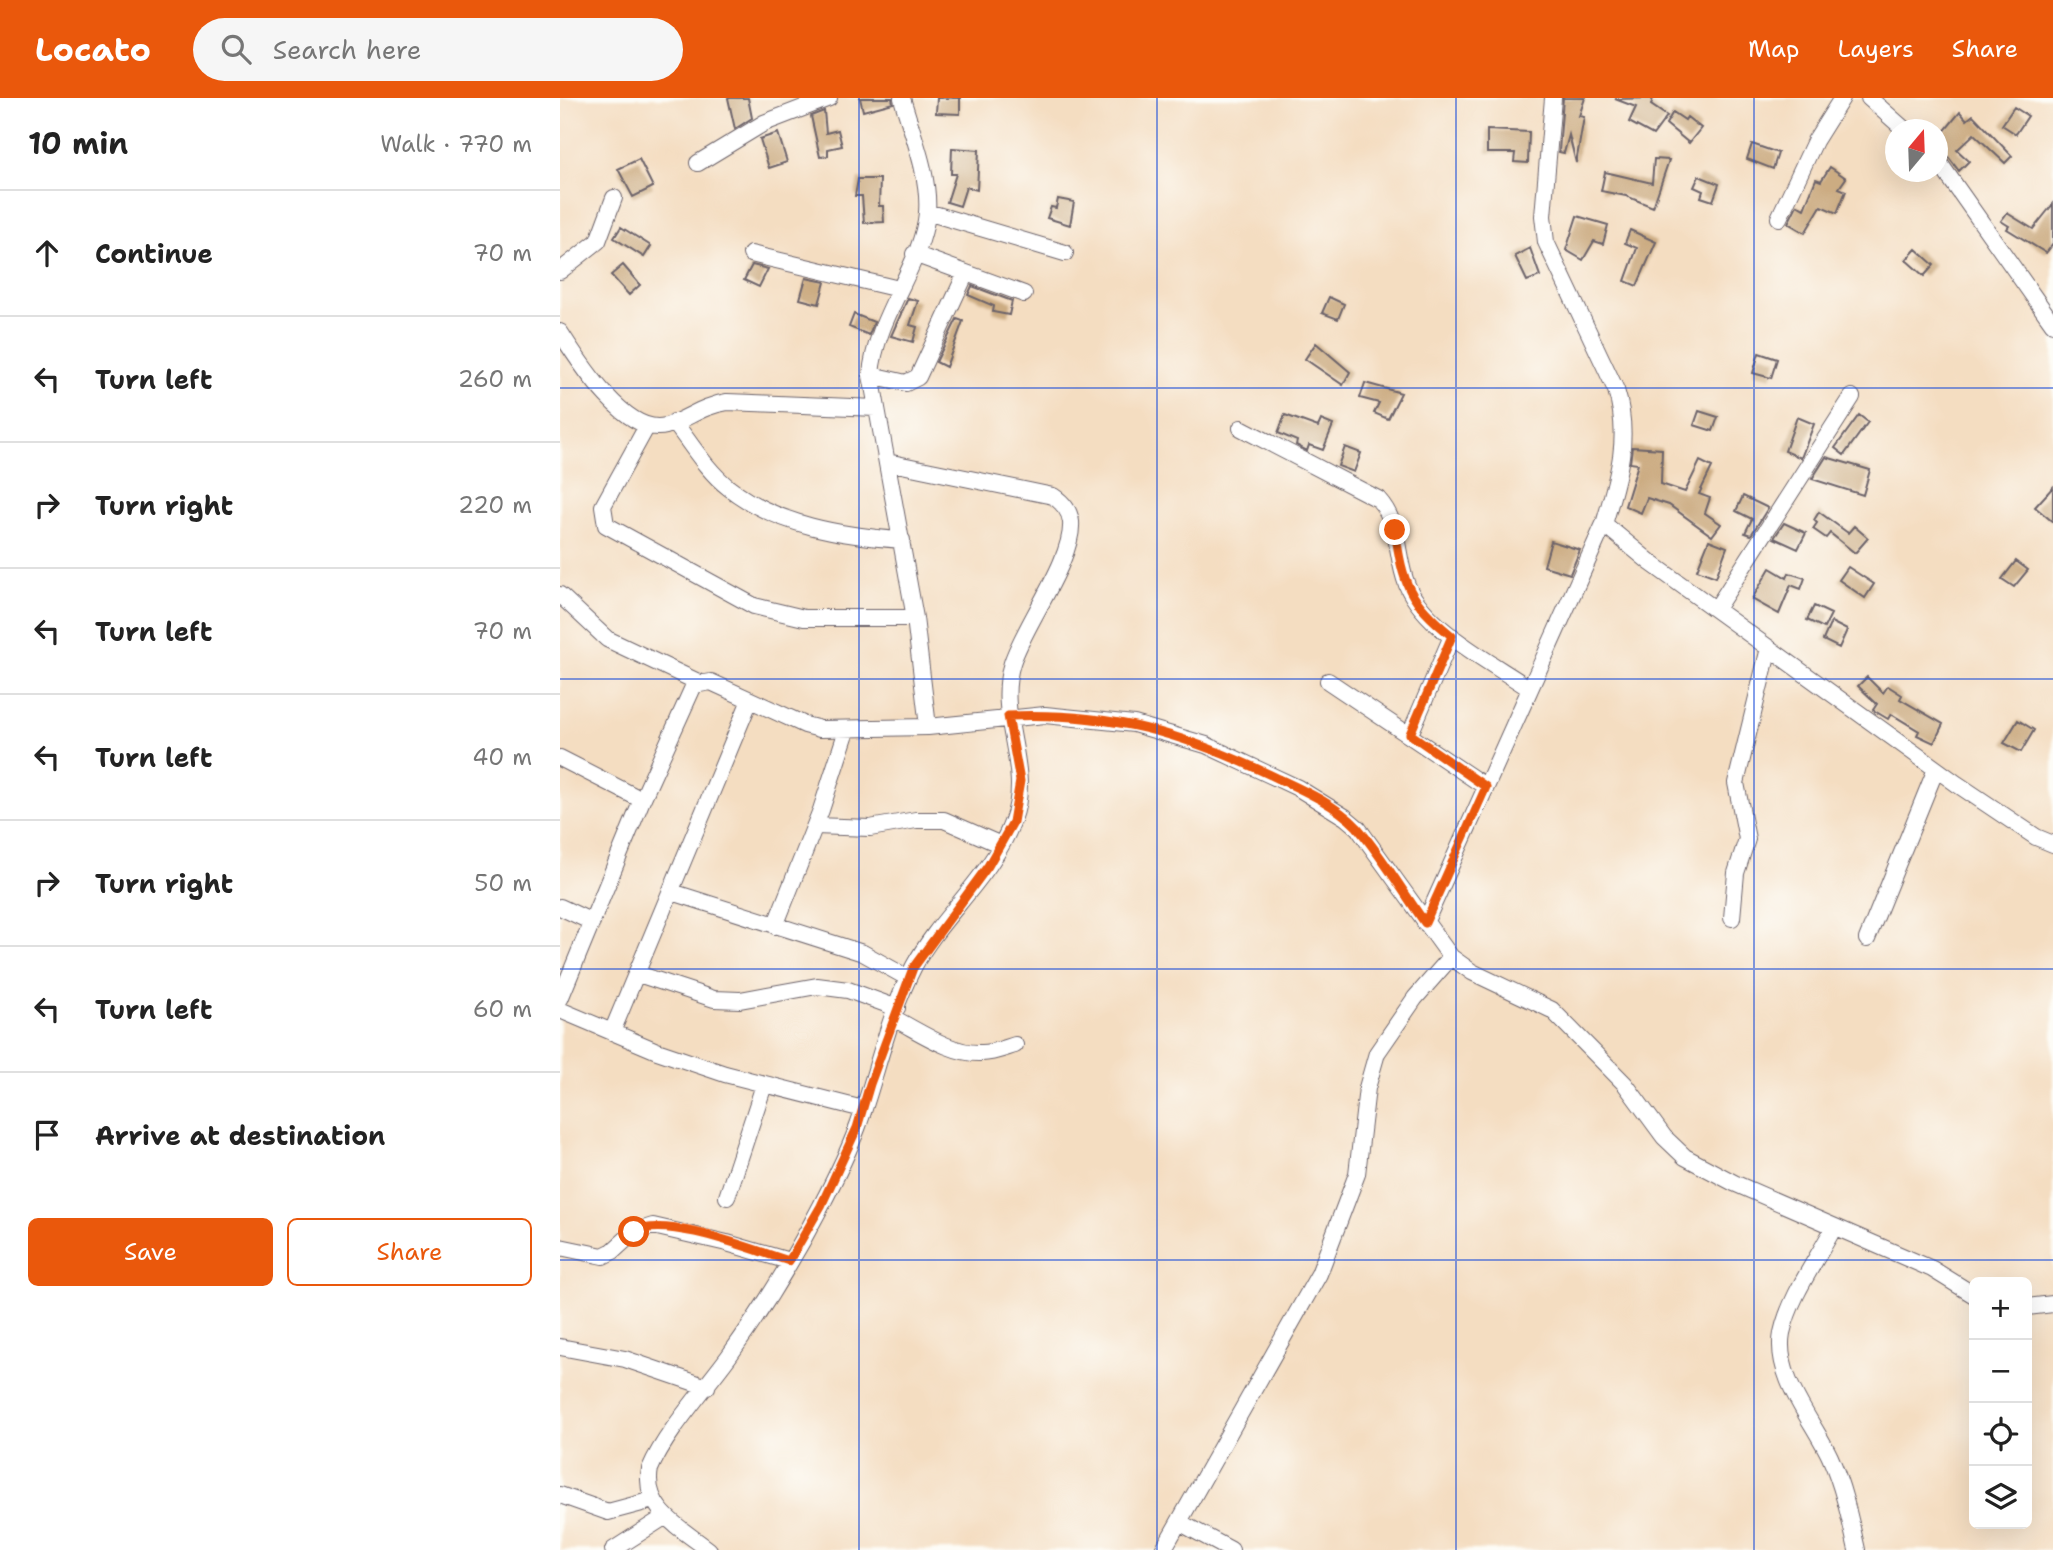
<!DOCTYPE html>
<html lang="en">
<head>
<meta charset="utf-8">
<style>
	:root { --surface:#fff; --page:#f6f6f6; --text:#222; --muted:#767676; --line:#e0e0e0; --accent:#ea580c }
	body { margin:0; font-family:"Shantell Sans",sans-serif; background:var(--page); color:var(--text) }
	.controls { position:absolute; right:21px; bottom:21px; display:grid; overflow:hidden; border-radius:10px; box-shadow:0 7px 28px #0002 }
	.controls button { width:63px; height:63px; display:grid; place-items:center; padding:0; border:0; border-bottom:2px solid var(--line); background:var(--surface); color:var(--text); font:35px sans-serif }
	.compass { position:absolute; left:1325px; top:21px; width:63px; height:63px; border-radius:50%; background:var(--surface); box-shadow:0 7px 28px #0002; rotate:19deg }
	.stop { position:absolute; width:21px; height:21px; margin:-16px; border:5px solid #ea580c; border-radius:50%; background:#fff }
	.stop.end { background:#ea580c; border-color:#fff; box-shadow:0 2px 7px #0008 }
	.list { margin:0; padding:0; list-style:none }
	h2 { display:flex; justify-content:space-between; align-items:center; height:91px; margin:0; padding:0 28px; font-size:30px }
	h2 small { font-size:23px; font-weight:400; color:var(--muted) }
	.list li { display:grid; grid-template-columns:46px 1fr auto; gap:21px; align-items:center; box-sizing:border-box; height:126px; padding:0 28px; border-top:2px solid var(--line) }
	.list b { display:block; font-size:26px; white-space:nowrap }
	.list em { font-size:23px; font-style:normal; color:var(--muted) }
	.actions { display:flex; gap:14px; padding:21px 28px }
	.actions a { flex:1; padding:16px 0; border:2px solid var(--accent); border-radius:10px; text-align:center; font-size:24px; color:var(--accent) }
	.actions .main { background:var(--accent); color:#fff }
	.icon { flex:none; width:38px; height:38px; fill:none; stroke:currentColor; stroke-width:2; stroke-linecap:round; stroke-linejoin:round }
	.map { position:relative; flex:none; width:1493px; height:1452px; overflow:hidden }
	header { display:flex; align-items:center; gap:42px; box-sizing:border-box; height:98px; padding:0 35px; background:var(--accent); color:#fff }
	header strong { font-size:33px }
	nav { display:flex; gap:38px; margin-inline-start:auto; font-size:24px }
	.search { width:490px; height:63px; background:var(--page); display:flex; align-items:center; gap:18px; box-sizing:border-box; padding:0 24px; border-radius:38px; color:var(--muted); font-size:26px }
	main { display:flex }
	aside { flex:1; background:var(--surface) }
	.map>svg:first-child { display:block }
	.building { fill:#ccac82 }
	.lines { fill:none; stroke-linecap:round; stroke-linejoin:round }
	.minor-casing { stroke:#6c636a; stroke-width:18 }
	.minor { stroke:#fff; stroke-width:16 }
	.route { stroke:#ea580c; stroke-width:9 }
	.grid { fill:none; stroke:#1d4ed8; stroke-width:2; stroke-opacity:0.55 }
</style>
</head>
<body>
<header>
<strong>Locato</strong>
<div class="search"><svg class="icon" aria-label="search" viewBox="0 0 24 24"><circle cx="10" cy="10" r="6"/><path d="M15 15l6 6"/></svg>Search here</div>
<nav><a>Map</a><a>Layers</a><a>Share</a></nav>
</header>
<main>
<aside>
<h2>10 min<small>Walk · 770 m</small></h2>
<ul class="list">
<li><svg class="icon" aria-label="ahead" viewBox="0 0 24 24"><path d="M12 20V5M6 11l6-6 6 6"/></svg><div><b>Continue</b></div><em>70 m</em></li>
<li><svg class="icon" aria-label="left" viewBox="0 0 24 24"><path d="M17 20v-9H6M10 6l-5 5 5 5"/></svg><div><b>Turn left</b></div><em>260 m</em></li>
<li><svg class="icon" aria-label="right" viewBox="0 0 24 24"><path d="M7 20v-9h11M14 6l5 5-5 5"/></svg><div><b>Turn right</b></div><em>220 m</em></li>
<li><svg class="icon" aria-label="left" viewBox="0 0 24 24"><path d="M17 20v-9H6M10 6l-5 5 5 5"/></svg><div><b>Turn left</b></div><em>70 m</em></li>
<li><svg class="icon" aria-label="left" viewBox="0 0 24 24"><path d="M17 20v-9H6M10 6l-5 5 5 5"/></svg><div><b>Turn left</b></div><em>40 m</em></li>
<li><svg class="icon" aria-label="right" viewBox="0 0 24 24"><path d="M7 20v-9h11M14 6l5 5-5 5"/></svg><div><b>Turn right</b></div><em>50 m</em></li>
<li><svg class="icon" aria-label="left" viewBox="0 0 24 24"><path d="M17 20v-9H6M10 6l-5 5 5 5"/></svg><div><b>Turn left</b></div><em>60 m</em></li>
<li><svg class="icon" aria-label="arrive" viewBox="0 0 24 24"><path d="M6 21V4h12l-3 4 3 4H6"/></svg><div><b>Arrive at destination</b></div></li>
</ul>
<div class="actions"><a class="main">Save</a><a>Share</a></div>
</aside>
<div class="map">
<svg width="1493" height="1452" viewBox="0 0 1493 1452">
	<rect width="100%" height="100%" fill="#fdfcf7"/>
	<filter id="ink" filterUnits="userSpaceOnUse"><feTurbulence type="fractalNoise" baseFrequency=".0143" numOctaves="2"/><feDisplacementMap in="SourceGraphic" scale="14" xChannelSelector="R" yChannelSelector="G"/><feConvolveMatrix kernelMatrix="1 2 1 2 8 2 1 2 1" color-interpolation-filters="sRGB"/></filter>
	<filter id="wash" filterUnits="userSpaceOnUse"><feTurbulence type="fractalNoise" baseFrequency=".00686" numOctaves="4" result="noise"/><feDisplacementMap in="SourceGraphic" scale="28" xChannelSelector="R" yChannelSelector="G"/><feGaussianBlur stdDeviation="1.57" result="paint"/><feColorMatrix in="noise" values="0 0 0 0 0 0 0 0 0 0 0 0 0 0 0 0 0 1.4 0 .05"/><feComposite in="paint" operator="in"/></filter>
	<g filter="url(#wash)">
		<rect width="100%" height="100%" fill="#f4ddc1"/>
		<g id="blocks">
			<!-- building -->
			<path class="building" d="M168,0H188L192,20L175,31Z
				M300,0H332L333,5L303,13Z
				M377,0H400V16L376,15Z
				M1003,0H1025L1019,18L1024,19L1016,65L1009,37L1004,55L999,54Z
				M1093,0L1091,7L1107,18L1093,37L1069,24L1076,9L1055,1Z
				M1454,9L1468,18L1456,36L1442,27Z
				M264,13L266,35L278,32L282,48L268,51V58L260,59L251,18Z
				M1113,14L1125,22L1127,19L1141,30L1129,45L1106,26Z
				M1400,14L1407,22L1413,17L1452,58L1445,65L1414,36L1397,52L1409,63L1399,73L1386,56L1377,53V42Z
				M927,32L969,34L968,65L954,64L955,55H927Z
				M218,35L227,64L209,70L200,41Z
				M1192,46L1218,55L1213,71L1187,61Z
				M392,50L419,52L417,92L406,89L400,108L387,104L396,76H391Z
				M79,61L93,89L73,99L58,71Z
				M1094,61L1109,62L1093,109L1066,98L1041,93L1045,74L1092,85Z
				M1270,69L1286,80L1279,90L1286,93L1277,115L1261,108L1245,135L1228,125L1237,107L1244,111L1256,81L1261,83Z
				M1139,78L1159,86L1153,103L1141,99L1143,93L1134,89Z
				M298,81H320L319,108H323L324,124L304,125L302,98H295Z
				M498,101L514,104L510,127L487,120L491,109L496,110Z
				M1493,106V146L1486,155L1447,131L1449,128L1441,123L1447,115L1473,131Z
				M1017,118L1048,127L1043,146L1034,143L1023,162L1006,152Z
				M61,129L91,148L84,159L54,140Z
				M1070,132L1096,144L1077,188L1065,183L1077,150L1065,145Z
				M970,150L980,178L967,183L955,158Z
				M1356,151L1374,167L1364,178L1346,162Z
				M63,167L80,187L69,197L51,177Z
				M192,167L208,171L199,189L184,182Z
				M246,180L265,184L259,206L240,201Z
				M412,188L452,203L449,217L433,214L434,208L408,197Z
				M769,199L784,206L778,221L762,215Z
				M348,200L358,203L350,227L357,229L353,244L331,238Z
				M294,216L314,224L309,237L289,229Z
				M397,221L403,223L386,269L376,264Z
				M756,245L790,274L783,287L745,261Z
				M1199,255L1217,261L1211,280L1193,275Z
				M805,285L841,295L828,321L814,315L819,305L800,300Z
				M1139,313L1158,319L1153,333L1134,327Z
				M725,317L758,329L761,322L773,327L763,352L749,347L747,353L736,347L737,343L718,335Z
				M1299,317L1308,324L1284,357L1275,350Z
				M1237,319L1254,326L1241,360L1225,353Z
				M785,349L801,355L794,374L778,368Z
				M1072,349L1102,351L1101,386L1125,394L1140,363L1152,369L1139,396L1150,400L1145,415L1161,426L1152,438L1109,407L1087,400L1081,415L1065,408L1078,366L1070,365Z
				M1266,359L1310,372L1303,397L1252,381Z
				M1493,389V424L1475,409Z
				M1183,398L1208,410L1191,437L1185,435L1192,421L1176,413Z
				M1259,414L1288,435L1294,428L1308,440L1295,455L1270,435L1266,440L1253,431L1257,425L1254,422Z
				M1224,425L1246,435L1238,451L1214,440Z
				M1149,442L1167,449L1156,479L1137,472Z
				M991,443L1020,452L1010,476L984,468Z
				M1456,463L1468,472L1454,489L1442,481Z
				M1288,469L1314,486L1305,500L1279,482Z
				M1210,470L1227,480L1229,475L1245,480L1241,491L1231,487L1219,516L1192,501Z
				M1254,508L1271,516L1264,530L1247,522Z
				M1271,524L1287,532L1279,550L1263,542Z
				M1307,579L1323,595L1328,588L1342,597L1340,601L1383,626L1374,645L1357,637L1359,633L1331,616L1328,621L1313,612L1317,606L1298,588Z
				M1458,622L1474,632L1461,654L1444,645Z"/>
		</g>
	</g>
	<g filter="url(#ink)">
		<use href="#blocks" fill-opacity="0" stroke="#6c636a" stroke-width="2"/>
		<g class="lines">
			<defs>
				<path id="minor" d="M342,0C352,36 370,77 367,115C362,168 315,219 311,277L355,520L368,629
					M1309,0L1345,32
					M1378,63L1493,226
					M138,65L204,25L269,0
					M367,114L505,155
					M1219,120L1255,43L1282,0
					M191,156L339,191
					M354,156L464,196
					M0,173L38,143L54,100
					M0,234C18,262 66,339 106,328C128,321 141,308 167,304L316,310
					M311,277L346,285L358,279L406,175
					M114,324C131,346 147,373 169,390C216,427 283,438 342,442
					M87,328L43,408L46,427L194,508L244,520H355
					M681,330L818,401C841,426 835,457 847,487C866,532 931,564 970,591
					M1044,426L1091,465L1397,686L1476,739L1493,746
					M0,497L47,541L140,585
					M1156,511L1292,299
					M768,583L926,689
					M850,636L892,538
					M0,660L82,702
					M255,728L310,730L356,722H384L441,747
					M112,794L303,855L348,880
					M0,809L32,824
					M1172,820L1176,775L1187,741L1176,685L1209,550
					M865,825L1044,426C1058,379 1071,340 1056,292L986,144L983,118L993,0
					M215,828L261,712L287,632
					M1307,841L1376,671
					M78,876L154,901L180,902L257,888L288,892L337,910
					M0,901L82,702L134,587L151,584L245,627L260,631L368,629L485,617L574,626L646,647L738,690L785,719L798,730L891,859L912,874L992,912L1065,986L1104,1039L1125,1059L1174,1085L1372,1171L1414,1197
					M0,912L97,953L165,976L303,1011
					M333,920C359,933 392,957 422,955C433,955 445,950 455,947
					M52,934L190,602
					M167,1099L204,987
					M1274,1129C1257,1162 1230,1198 1222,1235C1214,1279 1253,1322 1270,1359C1283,1388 1290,1421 1297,1452
					M0,1149L43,1158L53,1153L74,1134L93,1128L167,1145L229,1163
					M1467,1209L1493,1206
					M0,1249L65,1261L147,1289
					M0,1397L48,1414L93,1402
					M619,1424L671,1452
					M53,1452L106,1418
					M149,1452C121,1430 82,1411 90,1371C105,1335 145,1291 169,1258C203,1211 234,1160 261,1108C274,1083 288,1055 298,1028C317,976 328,918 354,868C382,816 432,779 453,722C473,670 435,619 452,565C464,527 514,461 511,424C510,413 502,404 493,398L327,364
					M603,1452L759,1176L797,1076L807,990L817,955L855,900L891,859"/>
			</defs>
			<!-- minor casing -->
			<use href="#minor" class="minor-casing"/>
			<!-- minor -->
			<use href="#minor" class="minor"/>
		</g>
	</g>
	<g class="lines" filter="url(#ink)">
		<!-- route -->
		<path class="route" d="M74,1134C108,1117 193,1152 229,1163L261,1108L297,1030L310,986L353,870L428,768L453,724L460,683L448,618C551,614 623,635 715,679C743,692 775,706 797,729C822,758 843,794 865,825L926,689L850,636L892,538C848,503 843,486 835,432"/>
	</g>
	<!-- grid -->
	<path class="grid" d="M299,0V1452M597,0V1452M896,0V1452M1194,0V1452M0,290H1493M0,581H1493M0,871H1493M0,1162H1493"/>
</svg>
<div class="controls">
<button>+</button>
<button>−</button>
<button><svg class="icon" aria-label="locate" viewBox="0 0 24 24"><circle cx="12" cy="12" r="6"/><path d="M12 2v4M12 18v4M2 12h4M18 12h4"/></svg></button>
<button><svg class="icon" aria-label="layers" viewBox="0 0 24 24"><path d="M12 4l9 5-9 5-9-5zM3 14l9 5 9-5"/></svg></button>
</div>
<svg class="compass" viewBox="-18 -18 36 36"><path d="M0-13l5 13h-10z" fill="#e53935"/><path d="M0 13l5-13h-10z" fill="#767676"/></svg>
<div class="stop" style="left:74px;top:1134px"></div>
<div class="stop end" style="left:835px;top:432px"></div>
</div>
</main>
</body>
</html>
